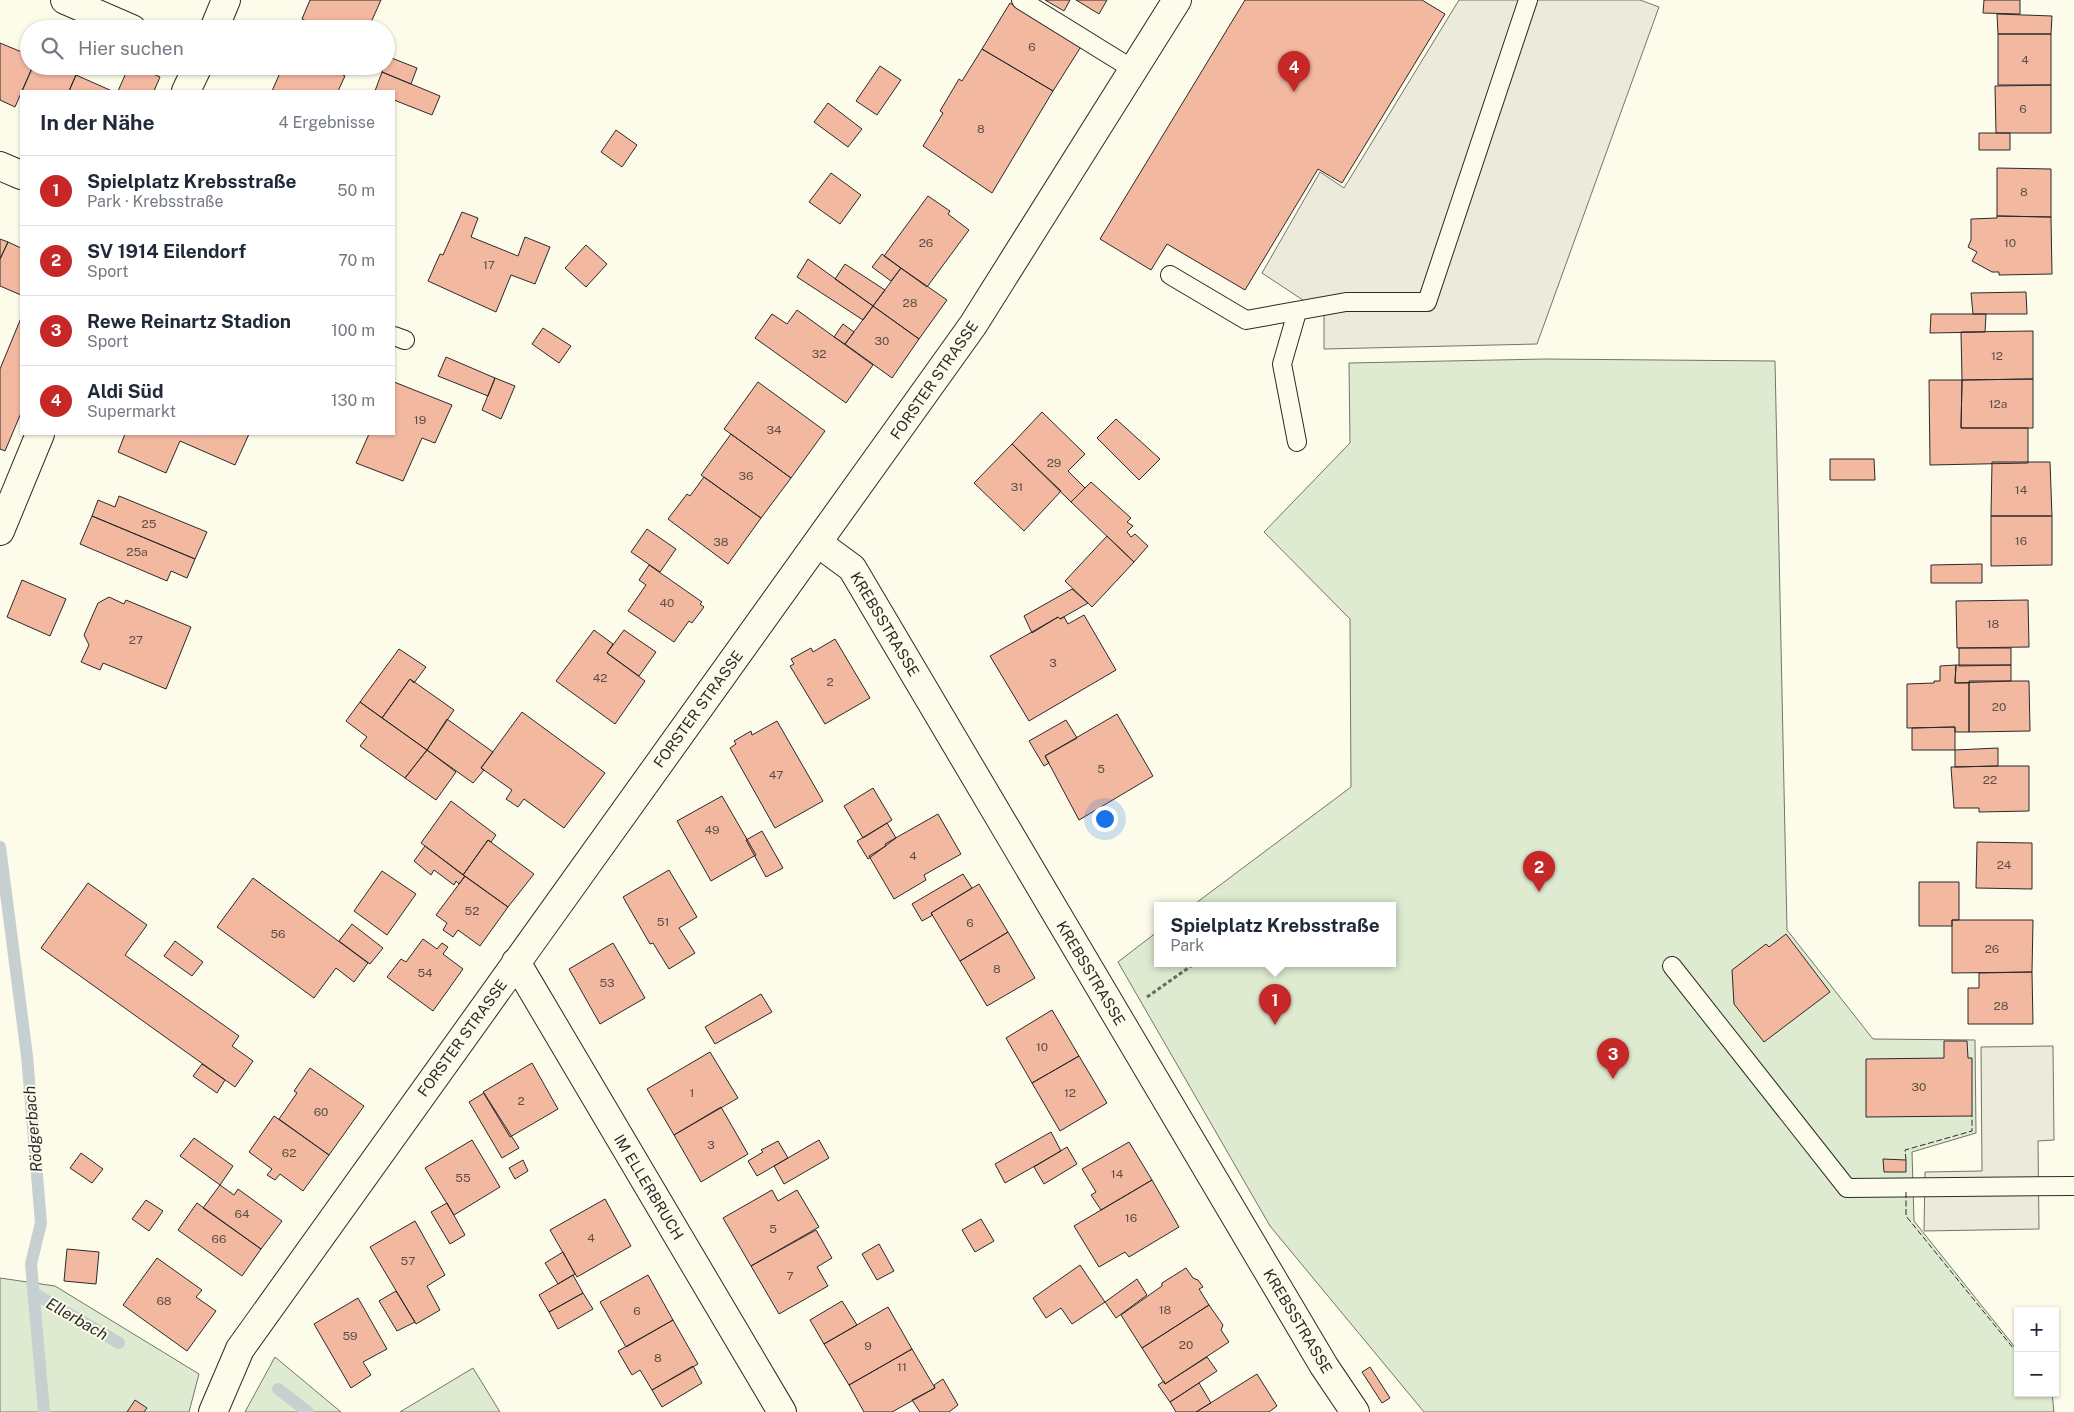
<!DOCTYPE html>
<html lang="de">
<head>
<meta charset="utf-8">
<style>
	:root { --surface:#fff; --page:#f2f2f3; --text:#1f2937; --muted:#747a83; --line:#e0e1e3; --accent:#c62828 }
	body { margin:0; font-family:"Public Sans",sans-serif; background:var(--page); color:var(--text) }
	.controls { position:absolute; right:15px; bottom:15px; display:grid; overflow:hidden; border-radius:0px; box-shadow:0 1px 4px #0004 }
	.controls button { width:45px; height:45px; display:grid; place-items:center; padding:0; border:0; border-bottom:1px solid var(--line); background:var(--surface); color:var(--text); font:25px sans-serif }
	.you { position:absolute; left:1104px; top:818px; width:18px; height:18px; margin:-12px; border:4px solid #fff; border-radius:50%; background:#1a73e8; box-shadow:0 0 0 8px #1a73e833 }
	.badge { display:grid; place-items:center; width:32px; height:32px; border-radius:50%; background:var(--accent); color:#fff; font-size:16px; font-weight:700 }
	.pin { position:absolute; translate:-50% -41px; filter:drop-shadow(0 1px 2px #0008) }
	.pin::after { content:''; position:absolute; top:26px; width:18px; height:15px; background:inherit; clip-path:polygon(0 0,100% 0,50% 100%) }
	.popup { position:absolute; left:1154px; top:902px; width:242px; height:65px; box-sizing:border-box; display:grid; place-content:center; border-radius:0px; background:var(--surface); filter:drop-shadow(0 1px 4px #0005); font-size:16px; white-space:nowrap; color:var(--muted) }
	.popup b { font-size:19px; color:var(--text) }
	.popup::after { content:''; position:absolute; left:50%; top:100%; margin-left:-10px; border:10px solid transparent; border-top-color:var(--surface) }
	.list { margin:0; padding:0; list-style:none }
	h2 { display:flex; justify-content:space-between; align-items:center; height:65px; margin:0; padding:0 20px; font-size:21px }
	h2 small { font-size:16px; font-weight:400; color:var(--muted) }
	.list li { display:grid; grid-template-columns:32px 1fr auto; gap:15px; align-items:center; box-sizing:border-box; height:70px; padding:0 20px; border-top:1px solid var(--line) }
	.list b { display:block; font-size:19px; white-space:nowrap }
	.list p { margin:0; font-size:16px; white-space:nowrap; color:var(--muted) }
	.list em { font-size:16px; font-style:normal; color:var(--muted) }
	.icon { flex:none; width:28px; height:28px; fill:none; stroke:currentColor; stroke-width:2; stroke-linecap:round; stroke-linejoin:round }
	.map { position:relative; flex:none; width:2074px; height:1412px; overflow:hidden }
	.search { position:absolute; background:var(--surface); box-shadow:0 1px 4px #0004; left:20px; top:20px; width:375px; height:55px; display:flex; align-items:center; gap:12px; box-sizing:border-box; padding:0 18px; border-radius:28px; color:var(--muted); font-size:19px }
	.panel { position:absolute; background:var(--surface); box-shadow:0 1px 4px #0004; left:20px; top:90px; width:375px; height:345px; border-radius:0px }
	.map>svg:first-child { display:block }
	.green { fill:#deebd1; stroke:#74746e }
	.parking { fill:#eceadb; stroke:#74746e }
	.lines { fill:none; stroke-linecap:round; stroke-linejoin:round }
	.stream { stroke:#c7d0d0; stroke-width:12 }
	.building { fill:#f2b8a0; stroke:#2b2b2b }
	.service-casing { stroke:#2b2b2b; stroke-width:20 }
	.minor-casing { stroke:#2b2b2b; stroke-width:30 }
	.path { stroke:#6a6964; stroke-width:3; stroke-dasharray:4 2.5; stroke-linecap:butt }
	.service { stroke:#fdfbea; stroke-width:18 }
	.minor { stroke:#fdfbea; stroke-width:28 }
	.fence { stroke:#2b2b2b; stroke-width:1; stroke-dasharray:6 2.5; stroke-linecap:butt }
	.labels { text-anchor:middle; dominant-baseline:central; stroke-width:4; stroke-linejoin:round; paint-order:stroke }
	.number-label { font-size:12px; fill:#5d4e48 }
	.street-label { font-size:15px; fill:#2b2b2b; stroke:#fdfbea }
	.water-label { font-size:16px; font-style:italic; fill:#2b2b2b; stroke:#fdfbea }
</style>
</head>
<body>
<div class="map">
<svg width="2074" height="1412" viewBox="0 0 2074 1412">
	<rect width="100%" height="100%" fill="#fdfbea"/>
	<!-- green -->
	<path class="green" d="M1545,359L1775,361L1787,930L1873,1039L1975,1040L1976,1133L1912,1152L1914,1221L2018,1351V1393H2052L2054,1412H1424L1270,1226L1118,962L1157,932L1158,964H1392V906H1192L1351,787L1350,619L1264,532L1350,443L1349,363Z
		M0,1278L55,1286L199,1374L189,1412H0Z
		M275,1357L341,1412H245Z
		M473,1368L500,1412H400Z"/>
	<!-- parking -->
	<path class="parking" d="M1459,0H1640L1659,7L1537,344L1324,349V314L1262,273L1320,172L1344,188Z
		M2053,1046L2054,1140L2038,1141L2039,1229L1924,1231L1925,1172L1982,1171L1981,1047Z"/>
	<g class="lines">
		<!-- stream -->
		<path class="stream" d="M0,847L27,1056L41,1223L31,1264L44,1412
			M35,1294L119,1343
			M278,1389L308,1412"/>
	</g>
	<!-- building -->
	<path class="building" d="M310,0H381L368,29H323L302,19Z
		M1045,0H1070L1064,11Z
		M1076,0H1107L1099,14Z
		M1245,0H1422L1445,14L1342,183L1318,169L1245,290L1167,244L1151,270L1100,239Z
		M1984,0H2020V14L1983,13Z
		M1010,3L1082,45L1053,91L982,49Z
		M1997,14L2052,16L2051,34H1998Z
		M1998,34H2051V85H1998Z
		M0,43L29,55V66H33L15,107L0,100Z
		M982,49L1053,91L992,193L923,146L943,113L940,111L959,79L962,81Z
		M389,57L417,68L411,84L382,72Z
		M33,66H55L76,75L69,91H22Z
		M129,66H136L160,77L154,91H118Z
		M283,66H323L345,76L338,91H272Z
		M880,66L901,80L877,115L856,101Z
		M382,72L440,96L432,115L394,100V91H375Z
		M76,75L112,91H69Z
		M2051,85V133H1996L1995,86Z
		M828,103L862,129L848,147L814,122Z
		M616,130L637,145L622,167L601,152Z
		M1979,133H2010V150H1979Z
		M1997,168L2051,169V217L1997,216Z
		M831,173L861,195L840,224L809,202Z
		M928,196L950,211L948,214L969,230L927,287L884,256Z
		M462,212L478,218L471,237L518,256L525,237L550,247L535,284L511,275L496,312L428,281L440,254L443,255Z
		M1997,216L2051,217L2052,274L1999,275V272H1992L1972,261L1977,252L1968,247L1971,240V219L1997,218Z
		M0,239L8,242L0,259Z
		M8,242L21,248V295L0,286V259Z
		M586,245L607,264L586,287L565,268Z
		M882,254L901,268L891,281L872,267Z
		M808,259L873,306L863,320L797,277Z
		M845,264L885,290L873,306L835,279Z
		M901,268L947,300L919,339L873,306Z
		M2026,292L2027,314H1973L1971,293Z
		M873,306L919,339L892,378L845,344Z
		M797,310L873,365L846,403L755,338L772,314L787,324Z
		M1931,314H1986L1985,332L1930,333Z
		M21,318V413L5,451L0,449V369Z
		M843,324L854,332L845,344L834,337Z
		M543,328L571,346L559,363L532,344Z
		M2033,331V379L1962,380L1961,332Z
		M446,357L495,378L488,396L438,376Z
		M495,378L515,386L501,419L482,410Z
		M2033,379V428H1961L1962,380Z
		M1929,380H1962L1961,428H2028V463L1930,465Z
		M394,382L452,405L435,443L422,438L403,481L356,463L369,434H394Z
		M758,382L825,431L791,478L724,429Z
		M1042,412L1085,454L1068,471L1085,488L1071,502L1012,444Z
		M1116,419L1160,459L1139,480L1097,438Z
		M125,434H249L235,465L180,441L166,473L118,452Z
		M731,434L791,478L761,518L701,475Z
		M1012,444L1061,491L1024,531L974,483Z
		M1830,459H1874L1875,480H1830Z
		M1992,462H2050L2052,516H1991Z
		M704,477L761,518L728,564L668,519L687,494L690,496Z
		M1091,482L1131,518L1127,522L1133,526L1127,532L1131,537L1135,534L1148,546L1134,562L1071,502Z
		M119,496L207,532L195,559L92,516L98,500L115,507Z
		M92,516L195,559L187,578L171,571L167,581L80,544Z
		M1991,516H2052V565L1991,566Z
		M647,529L676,549L660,572L631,552Z
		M1107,536L1134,562L1092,607L1065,581Z
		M1982,564V583H1931V565Z
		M649,565L702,602L700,604L704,607L692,623L689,621L674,642L628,611L646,585L639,580Z
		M22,580L66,599L50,636L7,617Z
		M1072,589L1088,603L1060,619L1058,617L1032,633L1024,616Z
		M109,597L124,604L126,600L191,627L166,689L103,663L100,670L81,662L89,645L84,635L98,603Z
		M2028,600L2029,647L1957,648L1956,601Z
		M1084,615L1116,670L1029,721L990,656L1058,617L1060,619L1064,617L1068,624Z
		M594,630L613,644L607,653L645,681L615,724L556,681Z
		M624,630L656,652L639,676L607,653Z
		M835,639L870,698L825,724L790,666L794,664L791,659L811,648L813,652Z
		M1959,648H2011V665L1959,666Z
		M399,649L426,667L414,683L410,679L382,718L360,702Z
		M1956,665H2011V681L1955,683Z
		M1956,665L1955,683H1969V732H1955V727L1907,728V684L1934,683V681H1940V666Z
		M410,679L454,710L427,750L382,718Z
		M1969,681H2029L2030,731L1969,732Z
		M360,702L427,750L405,778L360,746L367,737L346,721Z
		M522,712L605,773L564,828L524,799L518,807L506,799L512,790L481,768Z
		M1117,714L1153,776L1079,820L1045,756Z
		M447,719L493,752L481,768L484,770L473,783L427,750Z
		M1066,720L1077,738L1045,756L1049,763L1044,766L1029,741Z
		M777,721L823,801L775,828L730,748L736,744L734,741L751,731L752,735Z
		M1955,727V750H1912V728Z
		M1998,748V766L1955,767V750Z
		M427,750L456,772L436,800L405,778Z
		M1998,766H2029V811L1979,812V808H1954L1951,767Z
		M873,788L892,820L863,838L844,806Z
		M722,796L756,855L711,881L677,821Z
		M451,801L496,835L491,842L488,840L463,875L421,843Z
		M938,814L961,854L924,875L926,880L894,899L869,856L886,846L885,844Z
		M887,823L896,838L868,859L857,841Z
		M762,831L783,868L766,877L746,840Z
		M488,840L534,874L508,907L463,875Z
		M1977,842L2032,843V889L1976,888Z
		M425,846L465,876L459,884L456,881L454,885L434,870L431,875L414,861Z
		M669,870L697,917L679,928L695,953L669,969L653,943L650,944L623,897Z
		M382,871L416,894L387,935L354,911Z
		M963,874L972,888L931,913L933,915L922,921L912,904Z
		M465,876L508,907L480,946L458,930L453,937L443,930L447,923L436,915Z
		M253,878L368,963L354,982L336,968L314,998L217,927Z
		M1919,882H1959V920H1952V926H1919Z
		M88,883L147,925L125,955L239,1036L232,1046L253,1061L235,1087L41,948Z
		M979,884L1008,932L960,961L931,913Z
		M1952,920H2033L2032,972L1952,973Z
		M352,924L383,948L370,964L339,941Z
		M1008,932L1035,978L987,1006L960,961Z
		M1786,934L1830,992L1764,1042L1734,1004L1732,970L1766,944L1769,947Z
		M423,939L437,949L442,943L448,947L443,954L463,969L433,1011L387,977L401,959L406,962Z
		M175,941L203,962L192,976L164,956Z
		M613,943L645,998L600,1024L569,969Z
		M2032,972L2033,1024H1968V988H1979V973Z
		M761,994L772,1012L715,1044L705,1027Z
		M1052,1010L1079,1056L1032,1083L1006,1038Z
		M1944,1041H1967L1968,1058H1972V1116L1866,1117V1059L1944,1058Z
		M710,1052L738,1098L674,1135L647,1089Z
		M1079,1056L1107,1103L1060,1131L1032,1083Z
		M532,1063L558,1109L510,1137L483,1092Z
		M202,1064L225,1080L217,1093L193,1076Z
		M310,1068L364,1106L329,1155L279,1119L297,1093L294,1091Z
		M484,1093L519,1148L502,1158L469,1102Z
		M721,1107L748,1154L701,1182L674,1135Z
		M274,1116L329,1155L303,1191L280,1174L275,1180L267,1175L272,1169L249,1152Z
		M1051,1132L1061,1151L1005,1183L995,1164Z
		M194,1138L233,1166L220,1185L180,1156Z
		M472,1140L500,1187L454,1215L425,1168Z
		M819,1140L829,1158L784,1184L774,1166Z
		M778,1141L788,1158L757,1176L748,1161L763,1152L761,1150Z
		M1129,1142L1152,1180L1101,1210L1091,1195L1096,1192L1082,1169Z
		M1067,1147L1077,1164L1044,1184L1034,1167Z
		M81,1153L103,1169L92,1183L70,1168Z
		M1883,1159L1906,1160V1172H1884Z
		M523,1160L528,1171L515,1179L509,1168Z
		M1152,1180L1179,1227L1129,1257L1125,1252L1099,1267L1074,1226Z
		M220,1185L234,1195L238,1189L282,1221L261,1249L203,1208Z
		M772,1190L778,1201L797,1190L819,1227L751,1266L723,1218Z
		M605,1199L631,1246L577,1277L550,1230Z
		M146,1200L163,1211L149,1231L132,1219Z
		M197,1203L261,1249L242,1276L178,1230Z
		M447,1203L465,1235L450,1244L431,1212Z
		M981,1219L994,1241L975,1252L962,1230Z
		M415,1221L445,1275L427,1286L440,1310L416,1324L370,1247Z
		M816,1230L832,1258L817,1267L828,1286L779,1314L751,1266Z
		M879,1244L894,1271L877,1280L862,1254Z
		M67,1249L99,1252L96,1284L64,1281Z
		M563,1252L575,1274L558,1284L545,1263Z
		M157,1258L202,1290L196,1297L216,1311L187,1351L123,1305Z
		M1080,1265L1105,1302L1072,1324L1061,1308L1046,1318L1033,1298Z
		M1186,1268L1193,1278L1198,1280L1203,1287L1199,1289L1209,1305L1142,1348L1121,1315L1162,1286V1283Z
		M573,1275L583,1293L549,1312L539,1295Z
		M648,1275L673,1320L626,1347L600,1302Z
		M1137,1279L1147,1295L1116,1318L1105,1302Z
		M396,1291L415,1322L397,1331L379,1301Z
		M583,1293L593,1309L558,1329L549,1312Z
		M358,1298L387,1349L363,1362L371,1375L351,1388L314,1324Z
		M842,1301L857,1325L824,1344L810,1320Z
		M1209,1305L1223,1325L1221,1330L1229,1342L1165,1384L1142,1348Z
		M888,1307L912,1349L849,1385L824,1344Z
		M673,1320L698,1364L652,1390L640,1370L632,1375L618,1351Z
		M912,1349L935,1388L892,1412H864L849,1385Z
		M1207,1357L1217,1371L1170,1402L1158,1385L1164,1381L1165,1384Z
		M693,1366L702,1383L662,1407L652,1390Z
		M1370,1367L1390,1398L1382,1403L1362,1372Z
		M1257,1374L1277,1406L1269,1412H1196Z
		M943,1379L958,1405L949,1412H920L912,1400L935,1388L934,1385Z
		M1199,1383L1211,1403L1196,1412H1176L1170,1402Z
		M135,1400L147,1408L144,1412H127Z"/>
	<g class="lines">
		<defs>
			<path id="service" d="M1021,0L1134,70
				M1170,275L1246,320L1346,302H1427L1528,0
				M1297,312L1282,364L1297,442
				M394,336L405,340
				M1672,966L1847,1188L2074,1186"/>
			<path id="minor" d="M65,0L132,29
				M214,29L226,0
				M186,91L198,66
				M0,166L21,175
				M0,531L40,434
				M818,543L852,568L1324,1366L1355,1412
				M516,962L782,1412
				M213,1412L240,1349L973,325L1177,0"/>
		</defs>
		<!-- service casing -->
		<use href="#service" class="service-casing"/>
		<!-- minor casing -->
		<use href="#minor" class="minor-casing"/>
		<!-- path -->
		<path class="path" d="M1147,997L1194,964"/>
		<!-- service -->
		<use href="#service" class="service"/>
		<!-- minor -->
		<use href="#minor" class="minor"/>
		<!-- fence -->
		<path class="fence" d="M1906,1160L1905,1150L1972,1131V1116
			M1906,1192V1216L2018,1354
			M2049,1393L2051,1395"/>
	</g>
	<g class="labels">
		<!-- number labels -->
		<g class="number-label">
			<text x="1032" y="47">6</text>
			<text x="2025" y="60">4</text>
			<text x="2023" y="109">6</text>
			<text x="981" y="129">8</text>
			<text x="2024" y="192">8</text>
			<text x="926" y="243">26</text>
			<text x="2010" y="243">10</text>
			<text x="489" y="265">17</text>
			<text x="910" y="303">28</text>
			<text x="882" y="341">30</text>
			<text x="819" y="354">32</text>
			<text x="1997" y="356">12</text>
			<text x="1998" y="404">12a</text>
			<text x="420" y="420">19</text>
			<text x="774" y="430">34</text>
			<text x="1054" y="463">29</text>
			<text x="746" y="476">36</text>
			<text x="1017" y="487">31</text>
			<text x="2021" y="490">14</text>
			<text x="149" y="524">25</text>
			<text x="2021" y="541">16</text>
			<text x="721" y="542">38</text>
			<text x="137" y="552">25a</text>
			<text x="667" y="603">40</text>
			<text x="1993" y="624">18</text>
			<text x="136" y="640">27</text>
			<text x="1053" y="663">3</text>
			<text x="600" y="678">42</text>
			<text x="830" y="682">2</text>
			<text x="1999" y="707">20</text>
			<text x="1101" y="769">5</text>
			<text x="776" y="775">47</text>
			<text x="1990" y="780">22</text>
			<text x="712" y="830">49</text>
			<text x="913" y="856">4</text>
			<text x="2004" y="865">24</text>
			<text x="472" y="911">52</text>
			<text x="663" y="922">51</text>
			<text x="970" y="923">6</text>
			<text x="278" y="934">56</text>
			<text x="1992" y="949">26</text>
			<text x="997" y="969">8</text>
			<text x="425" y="973">54</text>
			<text x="607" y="983">53</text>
			<text x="2001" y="1006">28</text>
			<text x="1042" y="1047">10</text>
			<text x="1919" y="1087">30</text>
			<text x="692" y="1093">1</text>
			<text x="1070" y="1093">12</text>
			<text x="521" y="1101">2</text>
			<text x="321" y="1112">60</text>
			<text x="711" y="1145">3</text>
			<text x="289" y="1153">62</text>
			<text x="1117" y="1174">14</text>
			<text x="463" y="1178">55</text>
			<text x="242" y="1214">64</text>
			<text x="1131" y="1218">16</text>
			<text x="773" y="1229">5</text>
			<text x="591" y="1238">4</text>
			<text x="219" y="1239">66</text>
			<text x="408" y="1261">57</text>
			<text x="790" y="1276">7</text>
			<text x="164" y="1301">68</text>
			<text x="1165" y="1310">18</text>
			<text x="637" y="1311">6</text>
			<text x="350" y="1336">59</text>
			<text x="1186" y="1345">20</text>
			<text x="868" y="1346">9</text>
			<text x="658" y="1358">8</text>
			<text x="902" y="1367">11</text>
		</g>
		<!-- street labels -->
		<g class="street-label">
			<text transform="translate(934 380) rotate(-55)">FORSTER STRASSE</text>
			<text transform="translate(885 624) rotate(59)">KREBSSTRASSE</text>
			<text transform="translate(698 709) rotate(-54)">FORSTER STRASSE</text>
			<text transform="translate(1091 973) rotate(59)">KREBSSTRASSE</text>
			<text transform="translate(462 1038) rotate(-54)">FORSTER STRASSE</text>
			<text transform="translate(649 1187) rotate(59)">IM ELLERBRUCH</text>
			<text transform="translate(1298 1321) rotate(59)">KREBSSTRASSE</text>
		</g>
		<!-- water labels -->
		<g class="water-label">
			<text transform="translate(33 1129) rotate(-95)">Rödgerbach</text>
			<text transform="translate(77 1319) rotate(30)">Ellerbach</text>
		</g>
	</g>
</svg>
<div class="controls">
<button>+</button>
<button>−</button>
</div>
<div class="you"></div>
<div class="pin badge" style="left:1275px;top:1025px">1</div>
<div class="popup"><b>Spielplatz Krebsstraße</b>Park</div>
<div class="pin badge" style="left:1539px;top:892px">2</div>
<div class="pin badge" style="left:1613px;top:1079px">3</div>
<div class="pin badge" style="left:1294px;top:92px">4</div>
<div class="search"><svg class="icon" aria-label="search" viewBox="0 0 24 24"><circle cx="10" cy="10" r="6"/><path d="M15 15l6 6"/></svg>Hier suchen</div>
<section class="panel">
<h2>In der Nähe<small>4 Ergebnisse</small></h2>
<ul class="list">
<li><span class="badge">1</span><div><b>Spielplatz Krebsstraße</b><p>Park · Krebsstraße</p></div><em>50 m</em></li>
<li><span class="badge">2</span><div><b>SV 1914 Eilendorf</b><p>Sport</p></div><em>70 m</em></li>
<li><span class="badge">3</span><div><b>Rewe Reinartz Stadion</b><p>Sport</p></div><em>100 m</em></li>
<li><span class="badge">4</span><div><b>Aldi Süd</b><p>Supermarkt</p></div><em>130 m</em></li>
</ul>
</section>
</div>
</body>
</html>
